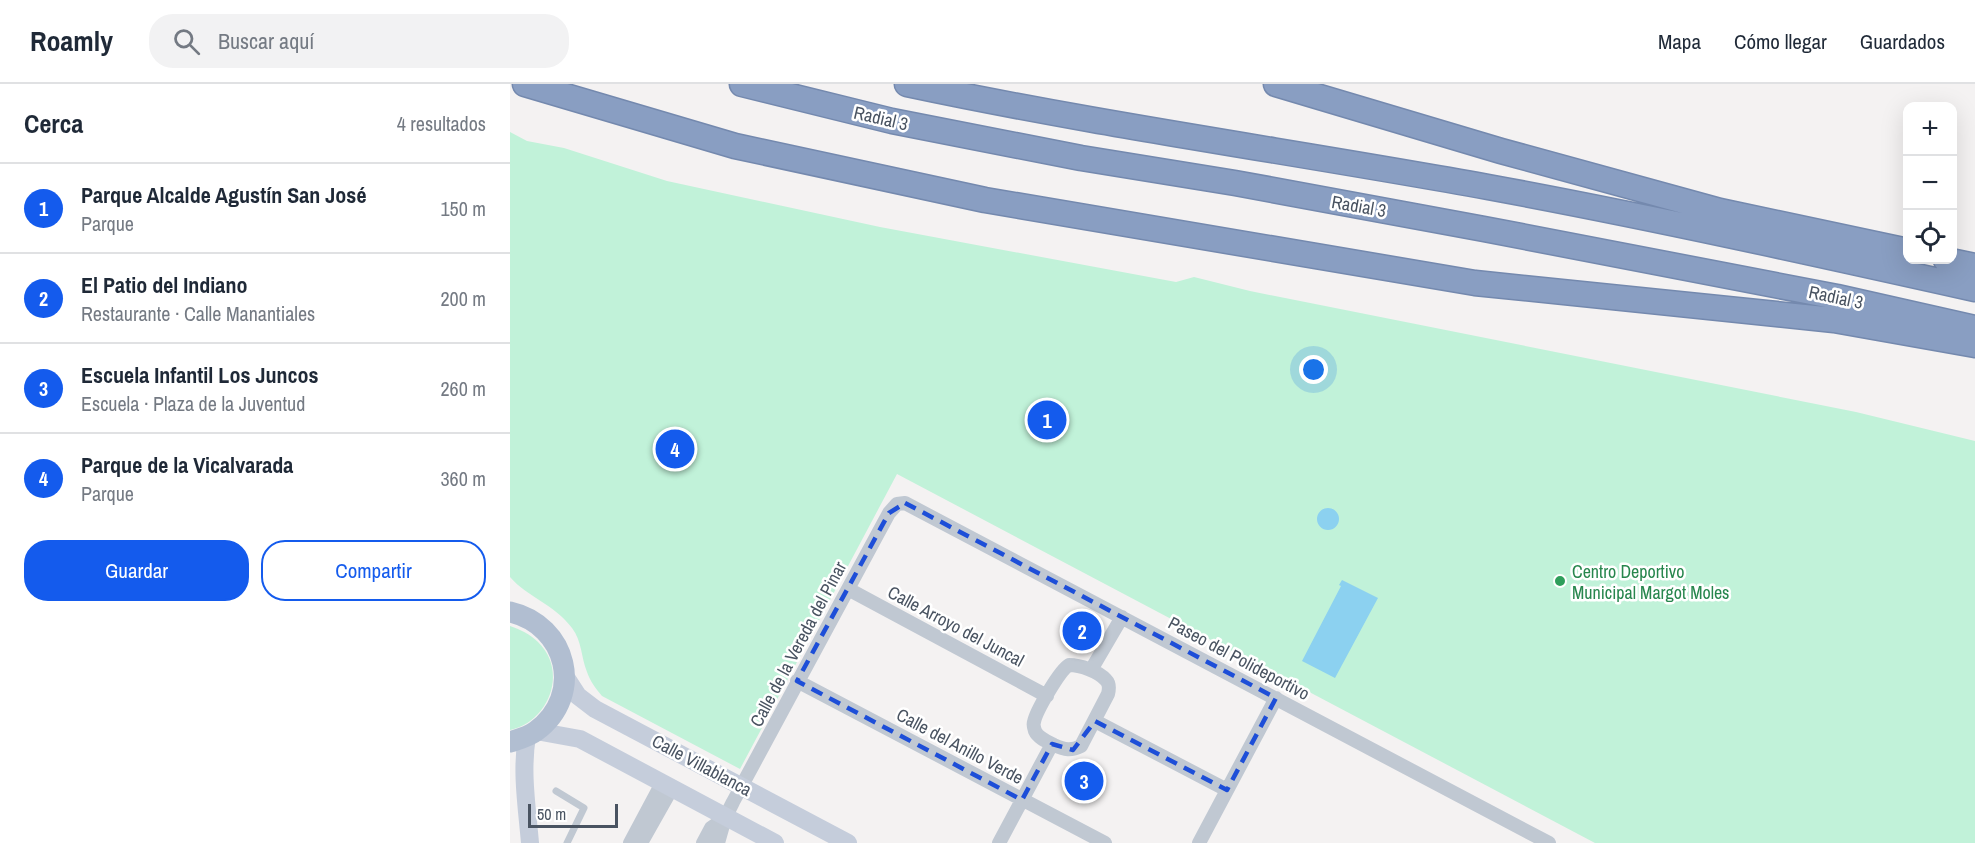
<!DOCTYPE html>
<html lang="es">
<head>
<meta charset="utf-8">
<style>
	:root { --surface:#fff; --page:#f2f2f3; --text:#1f2937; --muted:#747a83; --line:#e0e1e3; --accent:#145bed }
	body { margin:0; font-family:"Archivo Narrow",sans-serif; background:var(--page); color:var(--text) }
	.controls { position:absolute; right:18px; top:18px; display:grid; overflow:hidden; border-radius:12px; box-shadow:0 6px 24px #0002 }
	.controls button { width:54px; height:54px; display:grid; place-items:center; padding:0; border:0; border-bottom:2px solid var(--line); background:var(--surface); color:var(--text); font:30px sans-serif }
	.scale { position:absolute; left:18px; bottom:15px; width:90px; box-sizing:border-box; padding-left:6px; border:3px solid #495361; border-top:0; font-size:16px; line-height:21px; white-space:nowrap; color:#495361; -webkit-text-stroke:4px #fff; paint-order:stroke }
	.you { position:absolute; left:804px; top:286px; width:21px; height:21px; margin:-15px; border:4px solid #fff; border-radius:50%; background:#1a73e8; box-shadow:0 0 0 9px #1a73e833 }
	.badge { display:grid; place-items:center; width:39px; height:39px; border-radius:50%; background:var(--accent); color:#fff; font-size:20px; font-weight:700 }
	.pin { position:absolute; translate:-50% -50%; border:3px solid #fff; box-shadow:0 2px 6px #0006 }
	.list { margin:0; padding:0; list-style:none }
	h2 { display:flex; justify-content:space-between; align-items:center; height:78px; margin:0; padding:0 24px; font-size:26px }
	h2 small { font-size:20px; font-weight:400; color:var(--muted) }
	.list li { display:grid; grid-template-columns:39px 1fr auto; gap:18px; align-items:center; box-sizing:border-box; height:90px; padding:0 24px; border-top:2px solid var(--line) }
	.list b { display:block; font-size:22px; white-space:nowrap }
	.list p { margin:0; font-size:20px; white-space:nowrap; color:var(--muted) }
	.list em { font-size:20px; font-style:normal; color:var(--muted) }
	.actions { display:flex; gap:12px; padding:18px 24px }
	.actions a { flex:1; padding:14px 0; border:2px solid var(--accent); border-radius:24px; text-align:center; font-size:21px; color:var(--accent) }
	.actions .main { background:var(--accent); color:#fff }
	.icon { flex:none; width:33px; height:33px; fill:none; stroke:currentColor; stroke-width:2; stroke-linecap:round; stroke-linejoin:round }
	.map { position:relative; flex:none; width:1465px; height:759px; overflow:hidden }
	header { display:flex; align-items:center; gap:36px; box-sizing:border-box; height:84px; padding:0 30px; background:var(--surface); border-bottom:2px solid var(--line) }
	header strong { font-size:28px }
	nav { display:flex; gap:33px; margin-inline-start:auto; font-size:21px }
	.search { width:420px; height:54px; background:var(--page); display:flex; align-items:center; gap:15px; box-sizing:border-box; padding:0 21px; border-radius:24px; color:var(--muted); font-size:22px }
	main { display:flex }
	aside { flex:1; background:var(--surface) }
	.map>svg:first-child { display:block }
	.green { fill:#c1f2d9 }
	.water { fill:#8cd1f0 }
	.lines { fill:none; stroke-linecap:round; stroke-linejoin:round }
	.highway-casing { stroke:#7489ae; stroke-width:27 }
	.lane { stroke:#c0c8d2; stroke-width:7 }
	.street { stroke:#c0c8d2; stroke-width:14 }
	.secondary { stroke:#c5cddb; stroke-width:18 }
	.primary { stroke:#b1bed1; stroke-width:21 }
	.highway { stroke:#899ec2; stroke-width:24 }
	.marked { fill:none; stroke:#1d4ed8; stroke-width:4.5; stroke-dasharray:12 8; stroke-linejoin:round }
	.leisure-dot { fill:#2e9e5b; stroke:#fff; stroke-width:2 }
	.labels { text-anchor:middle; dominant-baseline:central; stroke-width:5; stroke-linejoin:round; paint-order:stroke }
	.street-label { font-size:18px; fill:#495361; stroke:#fff }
	.leisure-label { font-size:18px; fill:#27864d; stroke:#fff; text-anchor:start }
</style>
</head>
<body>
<header>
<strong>Roamly</strong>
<div class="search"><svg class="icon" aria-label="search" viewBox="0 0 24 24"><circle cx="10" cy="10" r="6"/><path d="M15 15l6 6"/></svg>Buscar aquí</div>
<nav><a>Mapa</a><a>Cómo llegar</a><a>Guardados</a></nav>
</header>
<main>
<aside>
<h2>Cerca<small>4 resultados</small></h2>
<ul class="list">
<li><span class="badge">1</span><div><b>Parque Alcalde Agustín San José</b><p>Parque</p></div><em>150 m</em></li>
<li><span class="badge">2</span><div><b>El Patio del Indiano</b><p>Restaurante · Calle Manantiales</p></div><em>200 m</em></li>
<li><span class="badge">3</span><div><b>Escuela Infantil Los Juncos</b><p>Escuela · Plaza de la Juventud</p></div><em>260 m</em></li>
<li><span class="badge">4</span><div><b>Parque de la Vicalvarada</b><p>Parque</p></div><em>360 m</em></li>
</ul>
<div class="actions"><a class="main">Guardar</a><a>Compartir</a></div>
</aside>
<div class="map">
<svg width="1465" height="759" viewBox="0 0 1465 759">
	<rect width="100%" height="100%" fill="#f4f2f2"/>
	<!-- green -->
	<path class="green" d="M0,48L17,57L54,64L157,97L370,143L666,198L684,193L740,207L1346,328L1465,357V759H1085L387,390L230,685L92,612C86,605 80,597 77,588C71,573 72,557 62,544C44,520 17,513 0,493Z
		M0,542C11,546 20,550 28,558C59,588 38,638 0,646Z"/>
	<!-- water -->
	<path class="water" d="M807 435a11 11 0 1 1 22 0a11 11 0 1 1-22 0Z
		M832,496L868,514L825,594L792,577L831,502L829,501Z"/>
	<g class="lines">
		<defs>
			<path id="highway" d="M15,0L225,62L475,116L965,199L1324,236L1465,261
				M232,0L382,37L571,74L725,99L974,145L1327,213L1465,244
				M397,0C590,41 785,68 978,103C1141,133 1303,169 1465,205
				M766,0L991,67L1210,127L1398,167
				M1436,176L1465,182"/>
		</defs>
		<!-- highway casing -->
		<use href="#highway" class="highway-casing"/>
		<!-- lane -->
		<path class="lane" d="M46,707L74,724L57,759"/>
		<!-- street -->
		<path class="street" d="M338,505L537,612
			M559,581C570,581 588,587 596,596C600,600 599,606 598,610L571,662C561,667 555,666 544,661C538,658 528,654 525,647C524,644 523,640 524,638C526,627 550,586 559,581Z
			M581,586L612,533
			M287,597L595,759
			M585,637L717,706
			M120,759L152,699
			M131,759L162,704
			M193,759L201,744L215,734
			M208,759L215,734L223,718L379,429L387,420L395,419L1039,759
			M489,759L542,660
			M689,759L766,614"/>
		<!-- secondary -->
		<path class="secondary" d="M55,592L68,612L85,625L338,759
			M26,647L70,655L265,759
			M17,652C11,688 17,723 20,759"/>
		<!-- primary -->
		<path class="primary" d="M0,528C57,541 75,611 26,647C18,653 9,655 0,658"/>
		<!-- highway -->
		<use href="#highway" class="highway"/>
	</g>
	<!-- marked area -->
	<path class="marked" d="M395,419L766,614L717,706L585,637L563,666L542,660L512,716L287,597L379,429Z"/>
	<!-- markers -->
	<circle class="leisure-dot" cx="1050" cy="497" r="6"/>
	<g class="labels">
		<!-- street labels -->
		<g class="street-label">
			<text transform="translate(371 34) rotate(13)">Radial 3</text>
			<text transform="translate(849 122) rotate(10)">Radial 3</text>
			<text transform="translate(1326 213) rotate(12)">Radial 3</text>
			<text transform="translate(446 542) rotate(28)">Calle Arroyo del Juncal</text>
			<text transform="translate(288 560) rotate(-62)">Calle de la Vereda del Pinar</text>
			<text transform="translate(729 574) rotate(28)">Paseo del Polideportivo</text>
			<text transform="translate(450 662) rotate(28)">Calle del Anillo Verde</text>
			<text transform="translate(192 681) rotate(28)">Calle Villablanca</text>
		</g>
		<!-- leisure labels -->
		<g class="leisure-label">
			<text x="1062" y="487">Centro Deportivo<tspan x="1062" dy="21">Municipal Margot Moles</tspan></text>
		</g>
	</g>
</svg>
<div class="controls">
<button>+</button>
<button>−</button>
<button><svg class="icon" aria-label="locate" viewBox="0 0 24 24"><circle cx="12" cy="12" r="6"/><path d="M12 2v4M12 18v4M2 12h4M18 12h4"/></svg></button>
</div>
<div class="scale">50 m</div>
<div class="you"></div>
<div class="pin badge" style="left:537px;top:336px">1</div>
<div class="pin badge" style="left:572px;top:547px">2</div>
<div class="pin badge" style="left:574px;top:697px">3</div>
<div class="pin badge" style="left:165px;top:365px">4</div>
</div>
</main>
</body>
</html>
